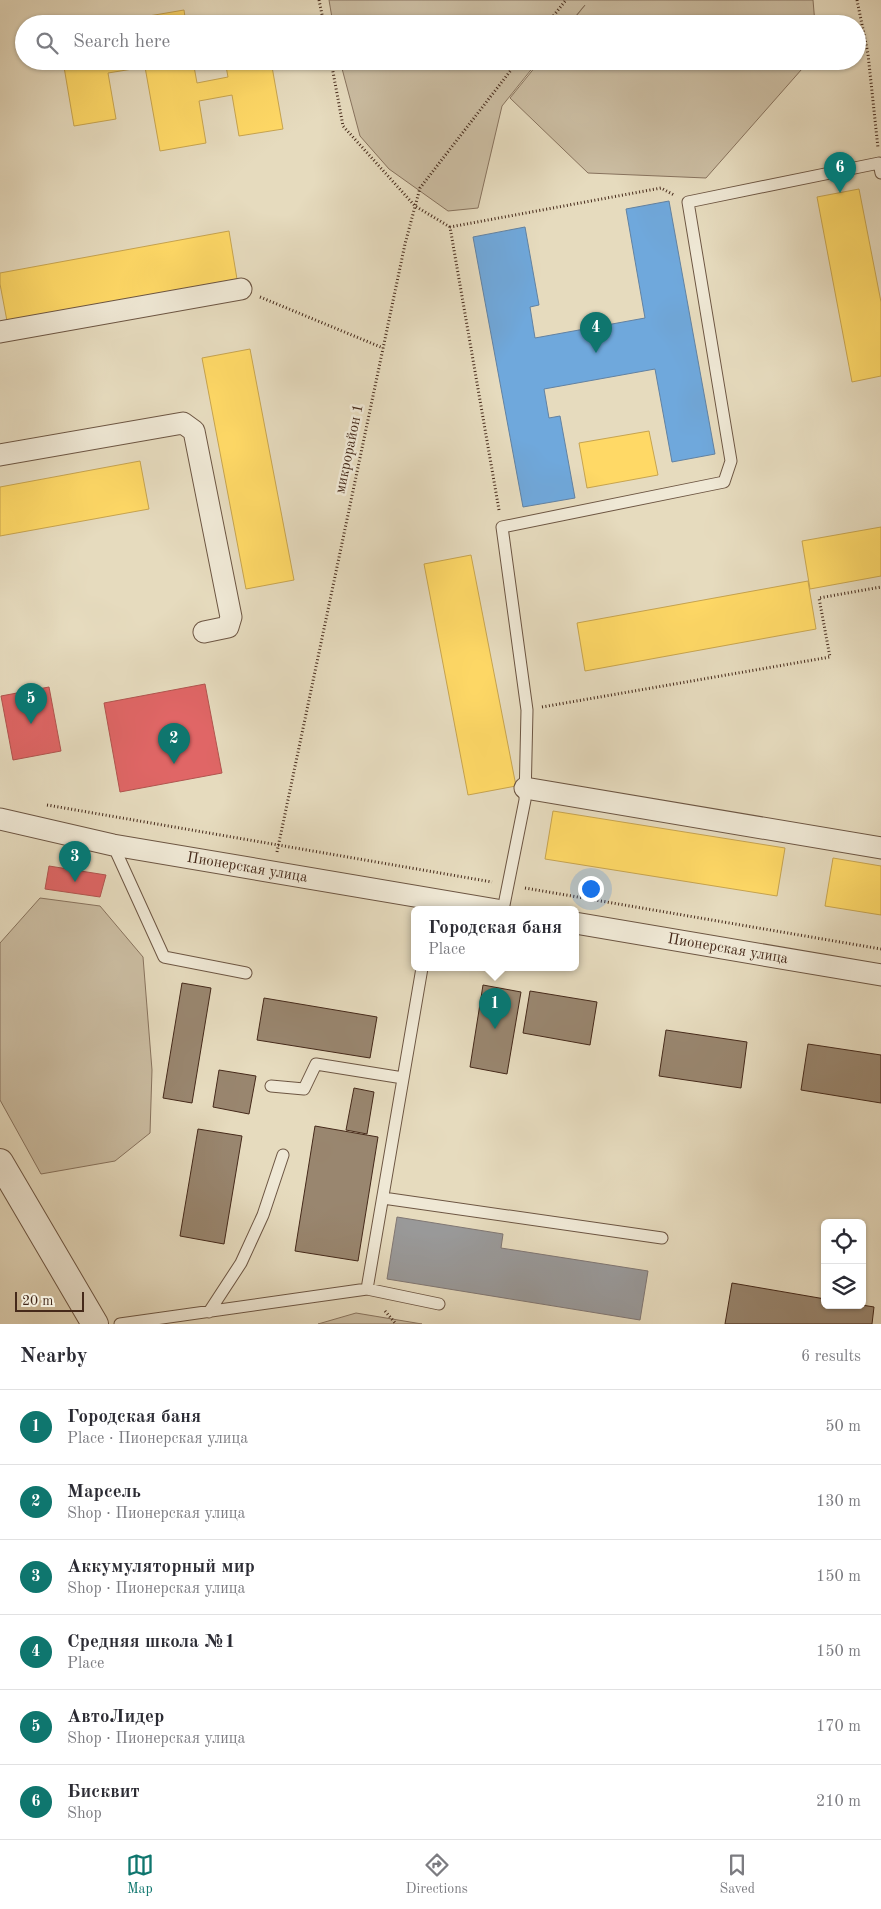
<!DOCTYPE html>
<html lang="en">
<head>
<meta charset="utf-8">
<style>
	:root { --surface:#fff; --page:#f2f2f3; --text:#2b2b33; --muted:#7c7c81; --line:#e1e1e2; --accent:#0f766e }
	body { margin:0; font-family:"Old Standard TT",serif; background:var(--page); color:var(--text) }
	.controls { position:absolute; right:15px; bottom:15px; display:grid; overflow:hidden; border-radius:8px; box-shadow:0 1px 4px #0004 }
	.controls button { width:45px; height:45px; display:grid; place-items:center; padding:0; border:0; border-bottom:1px solid var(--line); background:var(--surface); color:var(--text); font:25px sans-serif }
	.scale { position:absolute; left:15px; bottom:12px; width:69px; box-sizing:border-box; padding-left:5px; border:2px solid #45291a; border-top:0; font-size:14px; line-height:18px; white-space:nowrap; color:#45291a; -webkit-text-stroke:4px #efe8d5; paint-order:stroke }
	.you { position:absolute; left:590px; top:888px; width:18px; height:18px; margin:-12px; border:4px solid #fff; border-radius:50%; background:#1a73e8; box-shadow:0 0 0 8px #1a73e833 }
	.badge { display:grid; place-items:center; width:32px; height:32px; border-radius:50%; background:var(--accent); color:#fff; font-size:16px; font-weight:700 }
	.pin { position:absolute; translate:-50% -41px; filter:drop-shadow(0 1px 2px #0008) }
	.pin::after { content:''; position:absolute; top:26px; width:18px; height:15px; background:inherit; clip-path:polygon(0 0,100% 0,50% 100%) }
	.popup { position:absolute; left:411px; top:906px; width:168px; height:65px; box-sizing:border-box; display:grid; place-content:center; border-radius:8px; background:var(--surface); filter:drop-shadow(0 1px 4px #0005); font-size:16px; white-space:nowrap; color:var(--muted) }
	.popup b { font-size:19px; color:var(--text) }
	.popup::after { content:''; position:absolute; left:50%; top:100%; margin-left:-10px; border:10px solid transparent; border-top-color:var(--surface) }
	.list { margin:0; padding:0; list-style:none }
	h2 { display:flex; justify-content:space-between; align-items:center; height:65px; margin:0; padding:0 20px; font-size:21px }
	h2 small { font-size:16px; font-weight:400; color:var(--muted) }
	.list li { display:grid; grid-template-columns:32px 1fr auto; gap:15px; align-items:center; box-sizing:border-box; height:75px; padding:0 20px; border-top:1px solid var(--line) }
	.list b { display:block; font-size:19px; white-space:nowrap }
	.list p { margin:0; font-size:16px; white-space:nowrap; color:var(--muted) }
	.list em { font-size:16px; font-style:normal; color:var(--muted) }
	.icon { flex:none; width:28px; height:28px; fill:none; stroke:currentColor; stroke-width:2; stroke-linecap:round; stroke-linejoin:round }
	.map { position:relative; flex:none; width:881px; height:1324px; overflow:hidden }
	.search { position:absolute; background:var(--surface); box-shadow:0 1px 4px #0004; left:15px; right:15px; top:15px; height:55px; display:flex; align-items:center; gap:12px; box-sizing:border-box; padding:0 18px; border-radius:28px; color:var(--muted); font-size:19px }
	.sheet { height:515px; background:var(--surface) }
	nav { display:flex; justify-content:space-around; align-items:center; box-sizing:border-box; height:70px; border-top:1px solid var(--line); background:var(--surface); font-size:14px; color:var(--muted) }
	nav a { display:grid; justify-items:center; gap:2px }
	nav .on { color:var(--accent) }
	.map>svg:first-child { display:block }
	.green { fill:#cbbda2; stroke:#88735e }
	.homes { fill:#ffd966; stroke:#c7a44f }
	.shops { fill:#e06666; stroke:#b2544f }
	.schools { fill:#6fa8dc; stroke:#6282a2 }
	.industry { fill:#999; stroke:#807773 }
	.building { fill:#99866f; stroke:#45291a }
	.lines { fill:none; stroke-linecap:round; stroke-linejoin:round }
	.service-casing { stroke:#6d5643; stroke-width:13 }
	.minor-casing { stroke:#6d5643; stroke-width:23 }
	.tertiary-casing { stroke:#6d5643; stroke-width:28 }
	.path { stroke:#45291a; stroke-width:3; stroke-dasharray:1 2.5; stroke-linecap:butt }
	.service { stroke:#efe8d5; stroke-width:11 }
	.minor { stroke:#efe8d5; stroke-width:21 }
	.tertiary { stroke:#efe8d5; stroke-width:26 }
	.labels { text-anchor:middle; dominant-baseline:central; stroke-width:5; stroke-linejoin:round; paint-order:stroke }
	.street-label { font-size:15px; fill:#45291a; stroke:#efe8d5 }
</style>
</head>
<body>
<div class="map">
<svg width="881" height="1324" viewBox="0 0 881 1324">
	<rect width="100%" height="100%" fill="#e6dbbe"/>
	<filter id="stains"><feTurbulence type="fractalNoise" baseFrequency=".004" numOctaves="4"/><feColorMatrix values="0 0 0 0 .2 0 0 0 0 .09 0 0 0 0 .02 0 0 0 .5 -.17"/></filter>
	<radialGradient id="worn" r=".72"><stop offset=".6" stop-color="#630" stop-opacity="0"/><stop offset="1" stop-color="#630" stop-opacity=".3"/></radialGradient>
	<!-- green -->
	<path class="green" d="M329,0H813L815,24H570L585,5L569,24H333Z
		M340,61H538L502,106L478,208L448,211L389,169L360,136Z
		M540,61H809L706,178L588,173L510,98Z
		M40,898L100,906L143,957L152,1070L150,1133L115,1161L41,1174L0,1100V943Z
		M356,1313L422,1324H318Z"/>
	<!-- homes -->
	<path class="homes" d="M184,10L186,24H138L137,18Z
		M63,61H193L197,83L228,77L225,61H271L283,129L239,136L232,95L199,101L206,143L160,151L145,67L108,73L116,119L74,126Z
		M859,189L881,302V376L852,382L817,197Z
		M229,231L237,279L7,321L0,284V273Z
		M250,349L294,580L246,589L202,358Z
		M649,431L658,475L587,488L579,443Z
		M140,461L149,509L0,536V487Z
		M881,527V576L810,589L802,541Z
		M471,555L516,786L468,795L424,564Z
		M808,581L816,629L585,671L577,623Z
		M553,811L785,848L777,896L545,859Z
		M833,858L881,866V915L825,906Z"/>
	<!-- shops -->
	<path class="shops" d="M205,684L222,773L120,792L104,703Z
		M49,687L61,751L13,760L1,696Z
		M49,866L106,875L100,897L45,889Z"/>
	<!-- schools -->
	<path class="schools" d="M669,201L715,454L672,462L655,369L544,389L549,418L560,416L575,498L523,507L473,237L525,227L539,305L530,307L535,338L645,318L626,209Z"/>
	<!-- industry -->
	<path class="industry" d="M397,1217L503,1234L501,1248L648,1271L640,1320L387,1279Z"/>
	<!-- building -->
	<path class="building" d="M182,983L211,988L192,1103L163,1098Z
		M483,985L521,992L507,1074L470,1067Z
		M530,991L597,1002L590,1045L523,1033Z
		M264,998L377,1017L370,1058L257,1040Z
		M666,1030L747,1042L741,1088L659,1076Z
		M808,1044L881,1055V1103L801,1090Z
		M219,1070L256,1076L249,1114L213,1107Z
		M354,1088L374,1092L367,1134L346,1130Z
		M315,1126L378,1137L358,1261L295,1251Z
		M198,1129L242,1136L224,1244L180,1236Z
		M732,1283L825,1299V1305H862L874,1307L872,1324H725Z"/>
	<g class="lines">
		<defs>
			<path id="service" d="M113,845L164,957L246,973
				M503,910L525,800L527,710L502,527L724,482L731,461L688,202L879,163L881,173
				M271,1086L304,1089L316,1064L403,1078
				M383,1198L662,1238
				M367,1289L439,1304
				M209,1312L241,1263L263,1215L283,1155
				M120,1324L367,1289L422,968"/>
			<g id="minor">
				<path d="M0,332L241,289"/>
				<path d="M0,455L183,423L194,431L231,617L228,627L204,632"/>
				<path d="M525,788L881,848"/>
				<path id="s1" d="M0,819L113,845L497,910"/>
				<path id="s2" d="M575,923L881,975"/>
			</g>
			<path id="tertiary" d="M0,1162L95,1324"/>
		</defs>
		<!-- service casing -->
		<use href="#service" class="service-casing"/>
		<!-- minor casing -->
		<use href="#minor" class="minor-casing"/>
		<!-- tertiary casing -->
		<use href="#tertiary" class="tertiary-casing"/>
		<!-- path -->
		<path class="path" d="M319,0L324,24
			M857,0L868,54L878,148
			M547,24L566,0
			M331,61L343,126L415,206L450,227
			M260,297L383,348
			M499,510L450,227L661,188L674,195
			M542,707L830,657L819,598L881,587
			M47,805L492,882
			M277,852L405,244L420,188L518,61
			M525,888L881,949
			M385,1311L396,1324"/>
		<!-- service -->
		<use href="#service" class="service"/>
		<!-- minor -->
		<use href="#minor" class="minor"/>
		<!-- tertiary -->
		<use href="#tertiary" class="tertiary"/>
	</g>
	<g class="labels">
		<!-- street labels -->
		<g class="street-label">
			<text transform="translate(350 449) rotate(-78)">микрорайон 1</text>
			<text stroke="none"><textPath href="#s1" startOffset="252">Пионерская улица</textPath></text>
			<text stroke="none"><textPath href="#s2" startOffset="155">Пионерская улица</textPath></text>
		</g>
	</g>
	<rect width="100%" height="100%" filter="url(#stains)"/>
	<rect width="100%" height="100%" fill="url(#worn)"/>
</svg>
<div class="controls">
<button><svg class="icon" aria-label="locate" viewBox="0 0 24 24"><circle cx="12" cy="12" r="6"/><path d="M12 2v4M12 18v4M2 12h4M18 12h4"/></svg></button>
<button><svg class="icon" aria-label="layers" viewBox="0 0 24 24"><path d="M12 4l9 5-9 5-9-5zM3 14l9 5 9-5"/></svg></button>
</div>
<div class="scale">20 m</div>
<div class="you"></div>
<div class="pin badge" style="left:495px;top:1029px">1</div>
<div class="popup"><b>Городская баня</b>Place</div>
<div class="pin badge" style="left:174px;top:764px">2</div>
<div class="pin badge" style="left:75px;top:882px">3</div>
<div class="pin badge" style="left:596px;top:353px">4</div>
<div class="pin badge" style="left:31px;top:724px">5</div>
<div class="pin badge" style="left:840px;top:193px">6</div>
<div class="search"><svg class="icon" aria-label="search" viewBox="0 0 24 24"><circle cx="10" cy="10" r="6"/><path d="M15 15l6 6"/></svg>Search here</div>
</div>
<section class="sheet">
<h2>Nearby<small>6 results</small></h2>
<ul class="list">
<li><span class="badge">1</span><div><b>Городская баня</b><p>Place · Пионерская улица</p></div><em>50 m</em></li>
<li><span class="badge">2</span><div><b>Марсель</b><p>Shop · Пионерская улица</p></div><em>130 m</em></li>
<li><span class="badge">3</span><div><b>Аккумуляторный мир</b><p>Shop · Пионерская улица</p></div><em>150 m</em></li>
<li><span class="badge">4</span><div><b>Средняя школа №1</b><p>Place</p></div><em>150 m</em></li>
<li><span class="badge">5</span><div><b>АвтоЛидер</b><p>Shop · Пионерская улица</p></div><em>170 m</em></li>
<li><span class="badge">6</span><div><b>Бисквит</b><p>Shop</p></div><em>210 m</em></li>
</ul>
</section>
<nav>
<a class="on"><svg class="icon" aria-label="map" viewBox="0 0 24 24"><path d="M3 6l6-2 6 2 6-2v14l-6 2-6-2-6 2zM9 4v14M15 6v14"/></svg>Map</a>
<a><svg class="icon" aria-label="directions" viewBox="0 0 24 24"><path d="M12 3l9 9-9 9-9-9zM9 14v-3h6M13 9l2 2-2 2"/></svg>Directions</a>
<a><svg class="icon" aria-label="saved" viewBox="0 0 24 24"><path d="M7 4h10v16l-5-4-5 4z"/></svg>Saved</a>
</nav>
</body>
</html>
